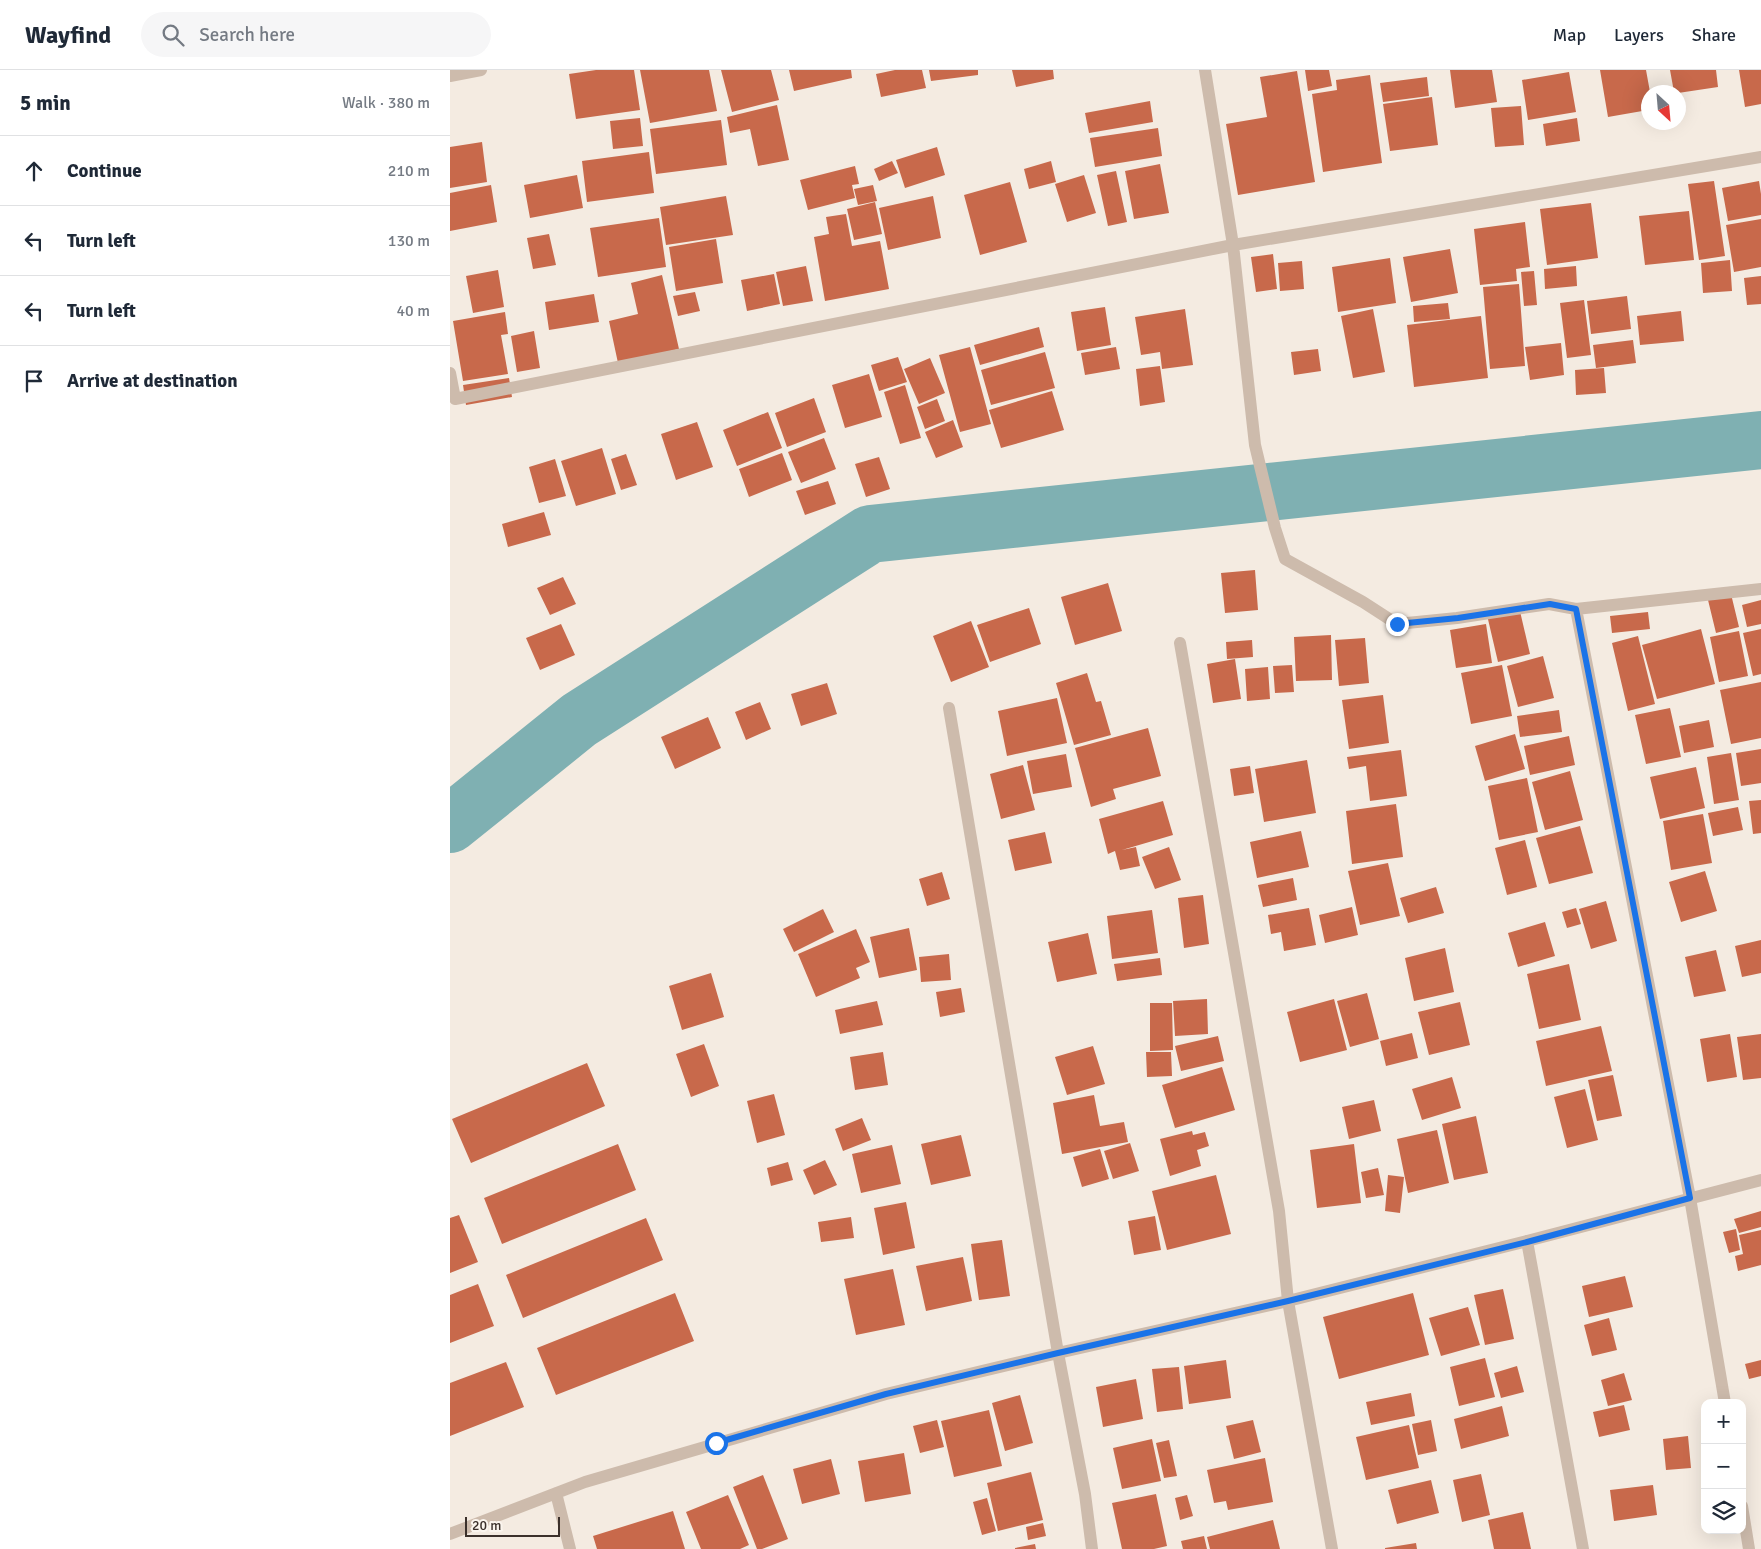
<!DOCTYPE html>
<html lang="en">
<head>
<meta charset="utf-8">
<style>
	:root { --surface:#fff; --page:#f6f6f7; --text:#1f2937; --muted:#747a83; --line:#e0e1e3 }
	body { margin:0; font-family:Signika,sans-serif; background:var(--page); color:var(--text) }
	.controls { position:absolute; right:15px; bottom:15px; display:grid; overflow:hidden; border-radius:10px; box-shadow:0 5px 20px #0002 }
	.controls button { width:45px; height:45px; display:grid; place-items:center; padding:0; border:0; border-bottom:1px solid var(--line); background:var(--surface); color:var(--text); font:25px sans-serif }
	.compass { position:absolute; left:1191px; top:15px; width:45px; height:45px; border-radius:50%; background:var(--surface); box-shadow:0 5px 20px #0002; rotate:154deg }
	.scale { position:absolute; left:15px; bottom:12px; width:95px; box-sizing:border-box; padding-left:5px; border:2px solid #3b302b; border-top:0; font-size:14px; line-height:18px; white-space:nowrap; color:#3b302b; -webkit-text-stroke:4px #fbf5ee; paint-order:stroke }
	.stop { position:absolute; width:15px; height:15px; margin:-11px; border:4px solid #1a73e8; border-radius:50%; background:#fff }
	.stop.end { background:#1a73e8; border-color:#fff; box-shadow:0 1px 5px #0008 }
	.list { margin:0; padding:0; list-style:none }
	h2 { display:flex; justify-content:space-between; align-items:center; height:65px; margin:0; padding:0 20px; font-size:21px }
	h2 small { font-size:16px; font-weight:400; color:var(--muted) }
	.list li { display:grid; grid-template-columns:32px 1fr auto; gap:15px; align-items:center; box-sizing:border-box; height:70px; padding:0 20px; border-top:1px solid var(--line) }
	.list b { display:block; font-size:19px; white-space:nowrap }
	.list em { font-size:16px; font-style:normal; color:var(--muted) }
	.icon { flex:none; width:28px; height:28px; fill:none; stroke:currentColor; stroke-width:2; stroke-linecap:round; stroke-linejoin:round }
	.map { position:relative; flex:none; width:1311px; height:1479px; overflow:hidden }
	header { display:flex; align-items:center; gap:30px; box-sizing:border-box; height:70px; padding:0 25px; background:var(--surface); border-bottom:1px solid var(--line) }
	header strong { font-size:24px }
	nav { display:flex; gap:28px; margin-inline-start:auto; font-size:18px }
	.search { width:350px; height:45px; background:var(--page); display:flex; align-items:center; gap:12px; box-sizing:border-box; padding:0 18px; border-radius:28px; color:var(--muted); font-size:19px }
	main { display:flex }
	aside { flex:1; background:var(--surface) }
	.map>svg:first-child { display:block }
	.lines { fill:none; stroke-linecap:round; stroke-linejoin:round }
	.river { stroke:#7fb0b2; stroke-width:58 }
	.building { fill:#c8694b }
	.street { stroke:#cdbbac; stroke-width:12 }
	.route { stroke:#1a73e8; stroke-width:6 }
</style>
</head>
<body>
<header>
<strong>Wayfind</strong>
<div class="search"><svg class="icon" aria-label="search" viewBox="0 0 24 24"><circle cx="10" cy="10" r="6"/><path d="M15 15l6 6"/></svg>Search here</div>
<nav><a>Map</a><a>Layers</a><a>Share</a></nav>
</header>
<main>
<aside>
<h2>5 min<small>Walk · 380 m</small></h2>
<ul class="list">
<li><svg class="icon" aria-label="ahead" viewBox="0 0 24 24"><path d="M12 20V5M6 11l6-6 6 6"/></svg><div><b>Continue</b></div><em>210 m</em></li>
<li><svg class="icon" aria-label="left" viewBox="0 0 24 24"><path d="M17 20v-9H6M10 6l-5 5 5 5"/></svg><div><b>Turn left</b></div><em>130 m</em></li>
<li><svg class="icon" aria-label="left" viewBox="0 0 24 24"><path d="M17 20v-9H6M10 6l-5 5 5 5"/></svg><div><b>Turn left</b></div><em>40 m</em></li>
<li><svg class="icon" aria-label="arrive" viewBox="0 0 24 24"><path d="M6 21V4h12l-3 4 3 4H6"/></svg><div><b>Arrive at destination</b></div></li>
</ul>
</aside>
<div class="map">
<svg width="1311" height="1479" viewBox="0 0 1311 1479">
	<rect width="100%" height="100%" fill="#f4ebe1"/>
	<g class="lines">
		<!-- river -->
		<path class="river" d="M0,754L129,650L420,464L1311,370"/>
	</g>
	<!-- building -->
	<path class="building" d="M146,0H184L190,40L126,49L119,4Z
		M190,0H259L267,41L200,53Z
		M271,0H321L329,30L282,42Z
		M339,0H401L402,8L344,21Z
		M445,0H472L476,18L431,27L426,4Z
		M479,0H528V5L481,11Z
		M562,0H603L604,9L566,17Z
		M855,0H879L882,16L858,21Z
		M1000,0H1042L1047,32L1005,38Z
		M1150,0H1196L1200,22L1198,40L1158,47Z
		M1220,0H1266L1268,17L1228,23L1224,22Z
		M1289,0H1311V34L1295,37Z
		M847,1L865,112L788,125L776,54L817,47L810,7Z
		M1119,2L1126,42L1078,50L1072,10Z
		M920,5L932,93L873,102L862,24L887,20L886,10Z
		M977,7L979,26L933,32L930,13Z
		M982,27L988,75L940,81L933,34Z
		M700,31L703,52L639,63L635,43Z
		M327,35L339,90L308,96L300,59L280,63L277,47Z
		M1071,36L1074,75L1045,77L1041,38Z
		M190,48L193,76L163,79L160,51Z
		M1127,48L1130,71L1096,76L1093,54Z
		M271,50L277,95L206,104L200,59Z
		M708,58L712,86L645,97L640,68Z
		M32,72L37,112L0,118V77Z
		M487,77L495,105L455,118L446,90Z
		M199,82L204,123L137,132L132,91Z
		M442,91L448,103L429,111L424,99Z
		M601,91L606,112L579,119L574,99Z
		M710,94L719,143L684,149L675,101Z
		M405,96L409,114L402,115L405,128L358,140L350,110Z
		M666,101L677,152L658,156L647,105Z
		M127,105L133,138L80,148L74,115Z
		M634,105L646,143L617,152L605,114Z
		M1264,111L1275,186L1249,190L1238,114Z
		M1309,111L1311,124V145L1278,151L1272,118Z
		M560,112L577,172L530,185L514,125Z
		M41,115L47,152L0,161V123Z
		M423,115L427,131L408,135L404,119Z
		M276,126L283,165L216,175L210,137Z
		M483,126L491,168L438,180L429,138Z
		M425,132L432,164L404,170L397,139Z
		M1141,133L1148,188L1097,195L1090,139Z
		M1239,141L1244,190L1195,195L1189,146Z
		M396,144L402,176L430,171L439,219L375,231L364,167L379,164L376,147Z
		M209,148L216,197L148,207L140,158Z
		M1311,149V197L1284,202L1276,155Z
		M1075,152L1080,197L1066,199L1067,211L1030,215L1024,159Z
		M99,164L106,195L83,199L77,168Z
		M266,169L273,213L226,221L219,177Z
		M1000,179L1008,223L961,232L953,187Z
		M823,184L827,219L806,222L801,187Z
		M940,188L946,233L888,242L882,197Z
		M1280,190L1282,221L1253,223L1251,193Z
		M852,191L854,219L830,221L828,193Z
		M356,196L363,231L333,236L326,202Z
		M1126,196L1127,216L1095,219L1094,199Z
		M48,200L54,237L23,243L16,206Z
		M1084,201L1087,235L1074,236L1071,202Z
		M324,204L330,234L297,241L291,210Z
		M212,205L229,279L168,293L159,251L188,244L181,213Z
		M1311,206V234L1297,235L1294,208Z
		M1069,214L1075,296L1040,299L1033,217Z
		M245,222L250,241L228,246L223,226Z
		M144,224L149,252L99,260L95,232Z
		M1177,226L1181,259L1141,264L1137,231Z
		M1134,230L1141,285L1117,288L1110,233Z
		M998,233L1000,249L964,252L963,236Z
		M655,237L661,275L627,281L621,242Z
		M735,239L743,295L712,299L710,282L691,285L685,247Z
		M923,239L935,302L903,308L891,246Z
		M1231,241L1234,271L1190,275L1187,246Z
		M55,242L58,264L51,265L58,304L13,311L3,251Z
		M1031,246L1038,308L964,317L957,255Z
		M589,257L594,277L530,295L524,275Z
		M84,261L90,298L67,302L61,266Z
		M1183,270L1186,293L1146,298L1143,275Z
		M1111,273L1114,305L1080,310L1075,277Z
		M520,277L541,354L510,362L489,285Z
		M666,277L670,299L635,305L631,283Z
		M868,279L871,301L844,305L841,282Z
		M595,282L605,318L541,335L531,300Z
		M448,287L457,312L429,321L421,295Z
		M480,288L495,323L469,334L454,299Z
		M710,296L715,332L690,336L686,299Z
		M1154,298L1156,323L1126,325L1125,300Z
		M419,304L432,347L395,358L382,315Z
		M59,308L62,327L16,335L13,315Z
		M455,315L471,368L450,374L434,322Z
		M602,321L614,360L551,378L539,340Z
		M364,328L376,362L337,377L325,343Z
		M487,329L495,351L475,359L467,337Z
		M318,342L332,378L287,396L273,360Z
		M503,350L513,377L486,388L475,362Z
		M247,352L263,397L226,410L211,364Z
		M374,368L386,399L351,413L338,382Z
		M152,378L166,424L126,436L111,391Z
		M332,383L342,410L299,427L289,399Z
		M176,384L187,415L171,420L161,389Z
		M429,387L440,419L416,427L405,394Z
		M105,389L116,426L89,433L79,397Z
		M378,411L386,434L355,445L346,421Z
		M94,442L101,465L58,477L52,454Z
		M805,500L808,540L775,543L771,503Z
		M113,507L126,534L100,545L87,518Z
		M658,513L672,561L625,575L611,527Z
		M1281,524L1289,557L1266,563L1258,530Z
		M1311,530V554L1297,557L1292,535Z
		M1069,537L1080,584L1048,592L1037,545Z
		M579,538L591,574L540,592L527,555Z
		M1198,542L1200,559L1162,563L1160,546Z
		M521,551L539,597L501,612L483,566Z
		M111,554L125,585L90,600L76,568Z
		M1036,554L1042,593L1006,598L1000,560Z
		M1251,559L1265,614L1207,629L1192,575Z
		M1311,559V604L1303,606L1293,563Z
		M1289,561L1298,606L1269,612L1260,567Z
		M881,565L882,610L846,611L844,567Z
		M1188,566L1205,634L1178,641L1162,573Z
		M915,568L919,613L889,616L885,570Z
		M802,570L803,587L777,589L776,572Z
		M1093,586L1104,628L1068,637L1057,596Z
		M785,589L791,629L763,633L757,594Z
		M842,595L844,622L825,623L823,596Z
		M1052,595L1062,646L1021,654L1011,603Z
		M818,597L820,629L797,631L795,599Z
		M637,603L646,632L651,631L661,665L624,675L606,613Z
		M1311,612V668L1281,674L1270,620Z
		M377,613L387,644L351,656L341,624Z
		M933,625L939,673L899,679L892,630Z
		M607,628L617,673L557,686L548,641Z
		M310,632L321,659L296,670L285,642Z
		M1220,638L1231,687L1196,694L1185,645Z
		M1109,640L1112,662L1070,667L1067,646Z
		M258,647L271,678L225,699L211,667Z
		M1259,650L1264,677L1234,683L1229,656Z
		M698,658L711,706L663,719L666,729L641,737L625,678Z
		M1065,664L1075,699L1035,711L1025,676Z
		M1119,666L1125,695L1080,705L1074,676Z
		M1311,679V713L1291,716L1286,683Z
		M951,680L957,726L920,731L916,696L899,699L897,687Z
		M1281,683L1289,730L1264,734L1257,687Z
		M616,684L622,717L583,724L577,691Z
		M857,690L866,743L814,752L805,699Z
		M573,695L585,740L551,749L540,704Z
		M800,696L804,723L784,726L780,699Z
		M1246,697L1255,738L1210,749L1200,707Z
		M1120,701L1133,750L1095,760L1082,712Z
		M1077,708L1088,762L1049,770L1038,716Z
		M1311,730V763L1303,764L1299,731Z
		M713,731L723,765L672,780L686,777L690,796L670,800L665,781L658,784L649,749Z
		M946,734L953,787L902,794L896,741Z
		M1288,737L1293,760L1263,766L1258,743Z
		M1253,744L1262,793L1221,800L1213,751Z
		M1130,756L1143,803L1099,814L1086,768Z
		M851,761L859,797L807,808L800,772Z
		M595,762L602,793L565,801L558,770Z
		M1075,770L1087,817L1057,825L1045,778Z
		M719,777L731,810L705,819L692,787Z
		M938,793L950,846L910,855L898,801Z
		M1255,801L1267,841L1231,852L1219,812Z
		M492,802L500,829L477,836L469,809Z
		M843,808L847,830L813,837L808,815Z
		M986,817L994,843L958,853L950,828Z
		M753,825L759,874L734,878L728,828Z
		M1156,831L1167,871L1141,879L1129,839Z
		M902,837L908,865L875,873L869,845Z
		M859,838L866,875L834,881L831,862L821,864L818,845Z
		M1126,838L1131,854L1117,858L1112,842Z
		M373,839L384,862L344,882L333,859Z
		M702,840L708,883L662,889L657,846Z
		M1095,852L1105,886L1068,897L1058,863Z
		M459,858L467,900L429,908L420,867Z
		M406,859L420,892L406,898L410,908L366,927L348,884Z
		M638,863L647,904L607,912L598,872Z
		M1311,870V903L1292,907L1285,876Z
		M995,878L1004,922L964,931L955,888Z
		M1266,880L1276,921L1244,927L1235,887Z
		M499,884L501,910L471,912L469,887Z
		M710,888L712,905L667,911L664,894Z
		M1119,894L1131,950L1089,959L1077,904Z
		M261,903L274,947L232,960L219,916Z
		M511,918L515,942L490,947L486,922Z
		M917,923L929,969L900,977L887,931Z
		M757,929L758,964L725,966L723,931Z
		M884,929L897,980L850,992L837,942Z
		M427,931L433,955L390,964L385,940Z
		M1010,932L1020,975L979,985L968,942Z
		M700,933H722L723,980L700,981Z
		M1151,956L1162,1001L1096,1016L1086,971Z
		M962,963L968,988L936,996L930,971Z
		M1280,964L1287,1007L1257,1012L1250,969Z
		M1311,964V1008L1293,1010L1287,967Z
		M768,966L774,991L731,1001L725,976Z
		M254,974L269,1016L241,1027L226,984Z
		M643,976L655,1014L617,1025L605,987Z
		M433,982L438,1015L405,1020L400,987Z
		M696,982H721L722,1006L697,1007Z
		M137,993L155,1036L21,1093L2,1049Z
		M772,997L785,1040L725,1058L712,1015Z
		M1163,1005L1172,1046L1147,1051L1138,1010Z
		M1002,1007L1011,1038L972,1050L962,1019Z
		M1135,1019L1148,1070L1117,1078L1104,1027Z
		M324,1024L335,1065L307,1073L297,1031Z
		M644,1025L650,1056L674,1052L678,1072L612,1084L603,1033Z
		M924,1030L931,1061L899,1069L892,1037Z
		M1026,1046L1038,1103L1004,1110L992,1054Z
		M412,1048L421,1070L393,1081L385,1059Z
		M987,1060L999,1113L958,1123L947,1069Z
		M742,1061L743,1065L755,1062L759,1076L747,1080L751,1096L720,1106L710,1069Z
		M511,1065L521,1106L481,1115L471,1074Z
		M680,1073L689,1101L663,1109L654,1081Z
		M168,1074L186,1120L52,1174L34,1128Z
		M904,1074L911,1133L867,1138L860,1080Z
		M442,1075L451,1114L411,1123L402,1084Z
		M650,1079L659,1109L632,1117L623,1087Z
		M375,1090L387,1115L364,1125L353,1100Z
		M338,1092L343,1110L321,1116L317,1098Z
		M928,1098L934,1125L916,1128L911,1102Z
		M766,1105L781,1164L717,1180L702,1121Z
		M938,1105L954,1107L950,1143L935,1141Z
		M456,1132L465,1178L433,1185L424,1138Z
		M1311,1141V1157L1289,1163L1284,1149Z
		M9,1145L28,1192L0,1203V1148Z
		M705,1146L711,1180L684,1185L678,1151Z
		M401,1147L404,1168L371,1172L368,1152Z
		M196,1148L213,1190L73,1248L56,1205Z
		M1286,1159L1290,1180L1279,1183L1273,1162Z
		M1311,1160V1195L1288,1201L1285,1186L1293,1184L1289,1165Z
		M552,1170L560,1226L529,1230L521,1174Z
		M513,1187L522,1231L476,1241L466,1196Z
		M443,1199L455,1255L406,1265L394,1209Z
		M1175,1206L1183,1237L1139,1247L1132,1216Z
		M28,1214L44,1256L0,1273V1225Z
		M1053,1219L1064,1269L1035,1275L1024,1225Z
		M225,1223L244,1271L106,1325L87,1278Z
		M963,1223L979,1285L889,1309L873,1247Z
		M1018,1237L1030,1275L991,1286L979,1248Z
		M1159,1248L1167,1280L1142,1286L1134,1255Z
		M1035,1288L1045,1327L1009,1336L1000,1297Z
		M776,1290L781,1328L739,1334L734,1296Z
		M1311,1290V1306L1299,1309L1295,1294Z
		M56,1292L74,1337L0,1366V1313Z
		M1067,1296L1074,1322L1051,1328L1044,1303Z
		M729,1297L733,1339L707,1342L702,1299Z
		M1174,1303L1182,1330L1158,1336L1151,1310Z
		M686,1309L693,1349L653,1357L646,1317Z
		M961,1323L965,1346L921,1355L916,1332Z
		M570,1325L583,1373L555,1381L542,1333Z
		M1174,1335L1180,1360L1149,1367L1143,1342Z
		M1052,1336L1059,1366L1011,1379L1004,1349Z
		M539,1340L552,1396L504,1407L491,1351Z
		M487,1350L494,1377L470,1383L463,1356Z
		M803,1350L811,1382L784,1389L776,1356Z
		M981,1350L987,1381L968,1385L962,1354Z
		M959,1355L969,1398L916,1410L906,1367Z
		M1238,1366L1241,1398L1216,1400L1213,1369Z
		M702,1369L711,1411L672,1419L663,1378Z
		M719,1370L727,1406L714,1408L706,1373Z
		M454,1383L461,1424L415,1432L408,1391Z
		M815,1388L823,1432L778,1440L776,1431L764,1433L757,1400Z
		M381,1389L390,1424L352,1434L343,1399Z
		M581,1402L593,1450L548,1461L537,1413Z
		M1031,1404L1040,1445L1012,1452L1003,1410Z
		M313,1405L338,1469L312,1479H307L283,1417Z
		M981,1410L989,1443L947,1454L938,1420Z
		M1203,1415L1207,1445L1164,1451L1160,1420Z
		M706,1424L717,1476L704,1479H672L662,1433Z
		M278,1425L299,1475L290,1479H251L236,1442Z
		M737,1425L743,1446L730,1450L725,1428Z
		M537,1428L546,1461L532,1465L523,1432Z
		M223,1441L235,1479H147L143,1466Z
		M1073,1442L1081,1479H1044L1038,1450Z
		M823,1450L830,1479H760L757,1467Z
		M593,1453L596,1466L578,1470L576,1457Z
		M754,1466L757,1479H733L731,1471Z
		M966,1473L967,1479H935V1478Z
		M585,1474L586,1479H565V1478Z"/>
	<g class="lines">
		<!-- street -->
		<path class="street" d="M755,0L783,175L805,375L825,458L835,489L913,532L947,554L1007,548L1099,534L1126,539L1311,519
			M0,6L31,0
			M0,303L5,329L783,175L1311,87
			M1126,539L1240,1128L1275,1333
			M730,573L829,1141L838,1231L882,1479
			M499,638L608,1283L635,1424L642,1479
			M1077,1171L1133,1479
			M106,1423L120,1479
			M1292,1436L1299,1479
			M0,1464L135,1412L436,1324L608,1283L838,1231L1077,1171L1311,1110"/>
	</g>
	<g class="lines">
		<!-- route -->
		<path class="route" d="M266,1373L436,1324L608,1283L838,1231L1077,1172L1240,1128L1126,539L1100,534L1008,548L947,554"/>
	</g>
</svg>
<div class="controls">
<button>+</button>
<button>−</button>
<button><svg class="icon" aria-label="layers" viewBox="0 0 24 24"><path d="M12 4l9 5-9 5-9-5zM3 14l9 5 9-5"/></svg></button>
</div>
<svg class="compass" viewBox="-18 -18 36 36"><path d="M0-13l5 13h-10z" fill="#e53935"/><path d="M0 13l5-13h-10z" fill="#747a83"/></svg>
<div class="scale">20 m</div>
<div class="stop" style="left:266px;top:1373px"></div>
<div class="stop end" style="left:947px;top:554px"></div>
</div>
</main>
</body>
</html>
